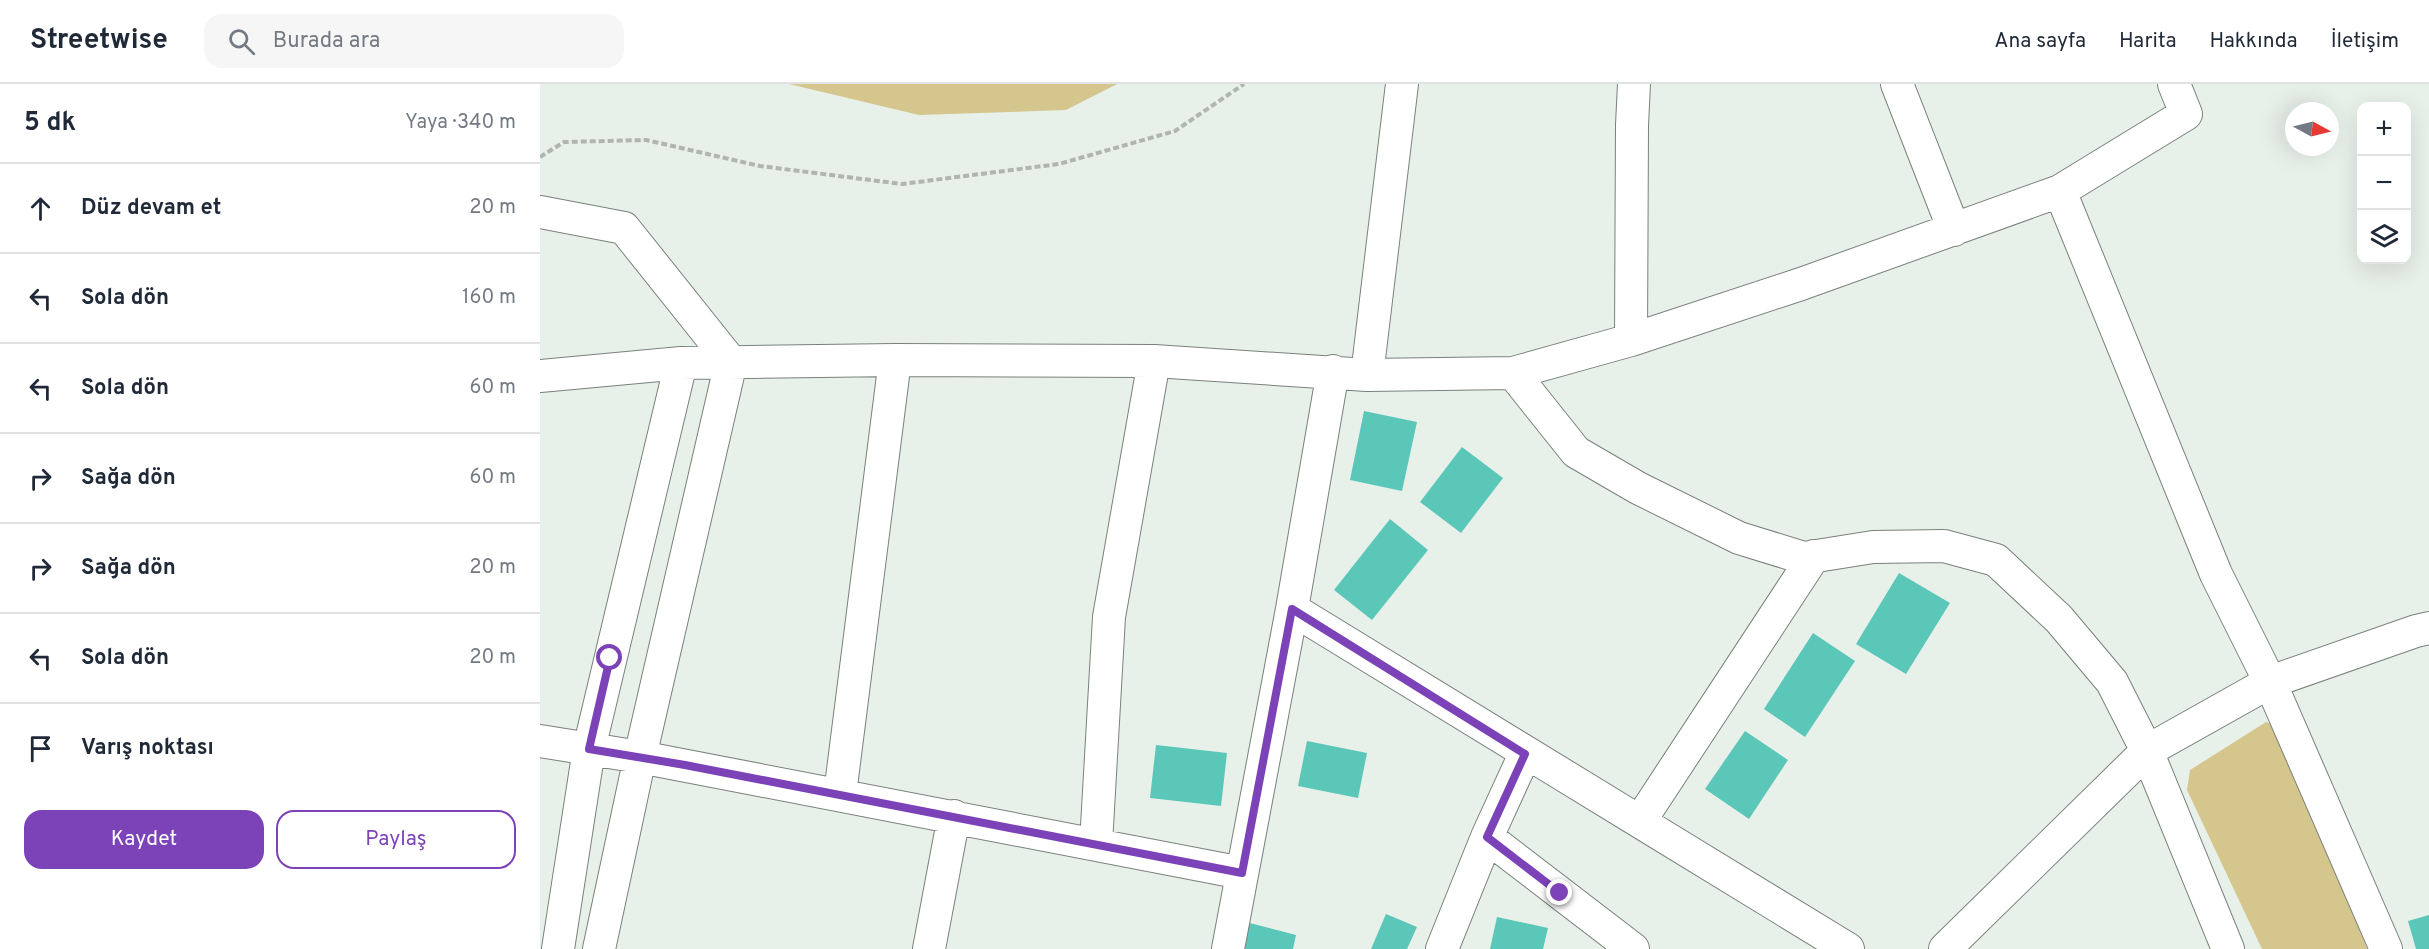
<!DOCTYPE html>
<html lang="tr">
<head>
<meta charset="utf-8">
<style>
	:root { --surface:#fff; --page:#f6f6f7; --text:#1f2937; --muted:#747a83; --line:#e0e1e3; --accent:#7c42b8 }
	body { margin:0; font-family:Overpass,sans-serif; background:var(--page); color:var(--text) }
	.controls { position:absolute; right:18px; top:18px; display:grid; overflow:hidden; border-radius:12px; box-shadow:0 6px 24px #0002 }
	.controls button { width:54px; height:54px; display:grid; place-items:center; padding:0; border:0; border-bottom:2px solid var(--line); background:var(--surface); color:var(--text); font:30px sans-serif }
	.compass { position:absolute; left:1745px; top:18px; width:54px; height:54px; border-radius:50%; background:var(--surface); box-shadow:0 6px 24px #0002; rotate:97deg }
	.stop { position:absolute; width:18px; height:18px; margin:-14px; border:4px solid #7c42b8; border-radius:50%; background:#fff }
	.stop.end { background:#7c42b8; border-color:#fff; box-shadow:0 2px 6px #0008 }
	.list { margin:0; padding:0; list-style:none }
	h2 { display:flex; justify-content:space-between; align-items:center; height:78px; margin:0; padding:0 24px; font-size:26px }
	h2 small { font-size:20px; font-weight:400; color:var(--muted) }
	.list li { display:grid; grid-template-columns:39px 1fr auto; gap:18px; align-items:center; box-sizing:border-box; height:90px; padding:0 24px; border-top:2px solid var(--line) }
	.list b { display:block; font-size:22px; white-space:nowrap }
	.list em { font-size:20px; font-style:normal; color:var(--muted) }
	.actions { display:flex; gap:12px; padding:18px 24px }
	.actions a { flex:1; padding:14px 0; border:2px solid var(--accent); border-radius:18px; text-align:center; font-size:21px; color:var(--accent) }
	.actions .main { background:var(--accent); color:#fff }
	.icon { flex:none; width:33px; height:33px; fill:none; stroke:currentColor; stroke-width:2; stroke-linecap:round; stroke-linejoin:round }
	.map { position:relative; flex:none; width:1889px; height:865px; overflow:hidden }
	header { display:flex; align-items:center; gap:36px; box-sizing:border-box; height:84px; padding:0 30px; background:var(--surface); border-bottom:2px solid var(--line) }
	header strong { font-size:28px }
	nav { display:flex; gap:33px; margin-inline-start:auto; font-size:21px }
	.search { width:420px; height:54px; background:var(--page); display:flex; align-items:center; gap:15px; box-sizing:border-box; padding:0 21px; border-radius:18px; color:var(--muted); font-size:22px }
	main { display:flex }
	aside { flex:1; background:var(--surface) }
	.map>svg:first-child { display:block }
	.green { fill:#d5c68e }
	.building { fill:#5bc7b9 }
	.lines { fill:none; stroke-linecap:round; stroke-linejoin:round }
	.minor-casing { stroke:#7a817c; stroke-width:34 }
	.path { stroke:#afb5b1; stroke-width:4; stroke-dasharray:6 3; stroke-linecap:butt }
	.minor { stroke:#fff; stroke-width:32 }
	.route { stroke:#7c42b8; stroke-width:8 }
</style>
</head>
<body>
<header>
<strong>Streetwise</strong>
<div class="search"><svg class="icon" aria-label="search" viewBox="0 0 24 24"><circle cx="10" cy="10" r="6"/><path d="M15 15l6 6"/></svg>Burada ara</div>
<nav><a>Ana sayfa</a><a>Harita</a><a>Hakkında</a><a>İletişim</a></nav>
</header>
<main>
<aside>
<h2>5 dk<small>Yaya · 340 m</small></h2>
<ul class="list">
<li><svg class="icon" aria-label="ahead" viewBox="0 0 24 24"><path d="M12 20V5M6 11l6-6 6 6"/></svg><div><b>Düz devam et</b></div><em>20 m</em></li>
<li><svg class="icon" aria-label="left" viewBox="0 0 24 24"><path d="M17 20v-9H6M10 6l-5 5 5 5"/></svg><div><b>Sola dön</b></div><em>160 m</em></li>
<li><svg class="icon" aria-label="left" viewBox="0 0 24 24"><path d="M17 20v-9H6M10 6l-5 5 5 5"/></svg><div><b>Sola dön</b></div><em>60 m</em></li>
<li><svg class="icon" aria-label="right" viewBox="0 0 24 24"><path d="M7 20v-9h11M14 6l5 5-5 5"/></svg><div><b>Sağa dön</b></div><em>60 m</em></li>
<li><svg class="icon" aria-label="right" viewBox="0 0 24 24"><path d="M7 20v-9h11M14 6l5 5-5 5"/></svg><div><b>Sağa dön</b></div><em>20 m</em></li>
<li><svg class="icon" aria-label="left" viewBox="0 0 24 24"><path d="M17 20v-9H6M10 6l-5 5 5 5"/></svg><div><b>Sola dön</b></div><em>20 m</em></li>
<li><svg class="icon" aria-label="arrive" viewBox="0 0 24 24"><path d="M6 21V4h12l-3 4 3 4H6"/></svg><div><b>Varış noktası</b></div></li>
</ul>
<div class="actions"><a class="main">Kaydet</a><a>Paylaş</a></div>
</aside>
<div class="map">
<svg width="1889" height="865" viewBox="0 0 1889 865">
	<rect width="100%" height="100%" fill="#e8f0ea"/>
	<!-- green -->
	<path class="green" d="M249,0H577L526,26L379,31Z
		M1726,638L1744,644L1827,865H1722L1647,706L1650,686Z"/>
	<!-- building -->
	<path class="building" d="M824,327L877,338L862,407L810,396Z
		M922,363L963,394L921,449L880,418Z
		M850,435L888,466L832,536L794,506Z
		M1359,489L1410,519L1366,590L1316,560Z
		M1273,549L1315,577L1265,653L1224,625Z
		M1205,647L1248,676L1209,735L1165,705Z
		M767,657L827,669L818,714L758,702Z
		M616,661L687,669L681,722L610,714Z
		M846,830L877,843L867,865H831Z
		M1889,831V865H1876L1868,837Z
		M957,833L1008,844L1003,865H950Z
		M702,837L756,851L753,865H695Z"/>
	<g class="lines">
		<defs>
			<path id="minor" d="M1357,0L1414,146
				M1520,107L1676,490L1730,598L1846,865
				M0,128L84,144L191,278L100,673L59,865
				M1091,256L1092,41L1094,0
				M973,289L1036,368L1098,404L1199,454L1264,474L1333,463L1404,462L1456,476L1519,535L1572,598L1607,667L1688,865
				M827,291L862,0
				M0,292L141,279L355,276L614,277L827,291L973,289L1091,256L1261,200L1520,107L1646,30L1634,0
				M752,525C937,640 1123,751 1308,865
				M0,657L100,673L702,789
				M300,710L355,276
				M1100,737L1274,472
				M947,753L1093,865
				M556,760L569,533L614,277
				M18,865L49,665L141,279
				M389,865L414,732
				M688,865L752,525L793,287
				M902,865L947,753L985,670
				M1405,865L1607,667L1730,598L1876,547L1889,544"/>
		</defs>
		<!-- minor casing -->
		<use href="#minor" class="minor-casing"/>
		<!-- path -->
		<path class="path" d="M0,73L24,58L106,56L220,82L362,100L519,80L635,47L704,0"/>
		<!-- minor -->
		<use href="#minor" class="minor"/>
	</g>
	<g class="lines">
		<!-- route -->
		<path class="route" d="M70,574L49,665L145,681L702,789L752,525L985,670L947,753L1020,809"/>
	</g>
</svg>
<div class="controls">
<button>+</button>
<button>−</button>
<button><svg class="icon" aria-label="layers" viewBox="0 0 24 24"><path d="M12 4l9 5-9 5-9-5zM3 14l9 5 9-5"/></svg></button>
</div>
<svg class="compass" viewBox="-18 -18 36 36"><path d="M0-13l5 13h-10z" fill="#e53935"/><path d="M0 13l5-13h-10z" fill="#747a83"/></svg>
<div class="stop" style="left:70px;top:574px"></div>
<div class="stop end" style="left:1020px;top:809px"></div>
</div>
</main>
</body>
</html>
